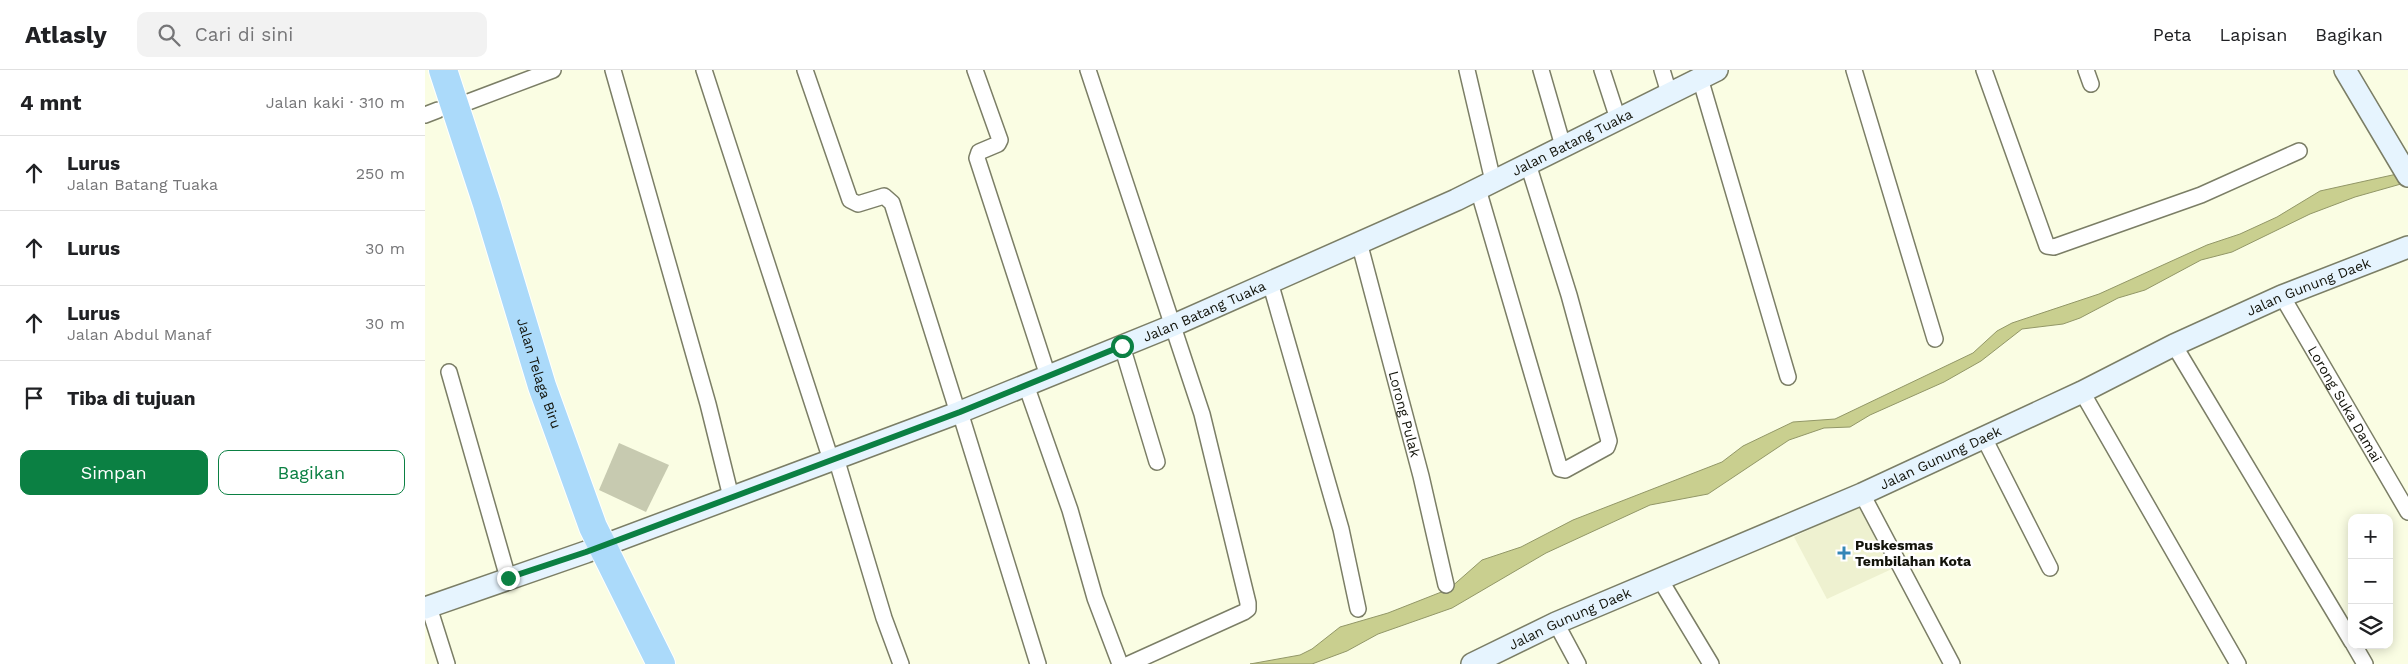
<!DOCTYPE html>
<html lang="id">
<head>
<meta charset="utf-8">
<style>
	:root { --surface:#fff; --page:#f2f2f2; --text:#202124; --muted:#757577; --line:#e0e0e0; --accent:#0b8043 }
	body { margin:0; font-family:"Work Sans",sans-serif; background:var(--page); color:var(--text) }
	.controls { position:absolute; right:15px; bottom:15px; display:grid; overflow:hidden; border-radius:10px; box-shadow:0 2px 12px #0003 }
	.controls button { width:45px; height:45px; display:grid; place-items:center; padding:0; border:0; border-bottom:1px solid var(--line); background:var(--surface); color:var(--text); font:25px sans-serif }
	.stop { position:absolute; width:15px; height:15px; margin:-11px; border:4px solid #0b8043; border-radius:50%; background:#fff }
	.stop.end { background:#0b8043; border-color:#fff; box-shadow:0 1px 5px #0008 }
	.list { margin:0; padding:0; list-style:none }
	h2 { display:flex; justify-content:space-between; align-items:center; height:65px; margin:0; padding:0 20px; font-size:21px }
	h2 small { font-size:16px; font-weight:400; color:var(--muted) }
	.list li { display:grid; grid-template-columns:32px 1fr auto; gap:15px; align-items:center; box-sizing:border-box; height:75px; padding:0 20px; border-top:1px solid var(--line) }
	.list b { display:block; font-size:19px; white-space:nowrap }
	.list p { margin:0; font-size:16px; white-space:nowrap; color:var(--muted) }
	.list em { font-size:16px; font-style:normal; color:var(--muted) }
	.actions { display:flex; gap:10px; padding:15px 20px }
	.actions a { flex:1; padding:11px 0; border:1px solid var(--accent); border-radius:10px; text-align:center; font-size:18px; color:var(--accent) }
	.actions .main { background:var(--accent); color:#fff }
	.icon { flex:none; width:28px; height:28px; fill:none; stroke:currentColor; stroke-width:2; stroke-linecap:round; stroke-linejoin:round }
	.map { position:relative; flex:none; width:1983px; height:594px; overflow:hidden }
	header { display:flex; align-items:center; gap:30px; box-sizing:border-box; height:70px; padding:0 25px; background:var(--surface); border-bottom:1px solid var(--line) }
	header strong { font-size:24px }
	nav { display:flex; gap:28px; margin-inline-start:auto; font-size:18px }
	.search { width:350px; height:45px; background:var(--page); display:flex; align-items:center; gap:12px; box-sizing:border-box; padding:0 18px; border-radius:10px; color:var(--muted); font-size:19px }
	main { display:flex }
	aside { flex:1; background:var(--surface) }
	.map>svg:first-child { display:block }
	.built { fill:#eef1d0 }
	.water { fill:#c9cf8f; stroke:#929767 }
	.building { fill:#c7cab0 }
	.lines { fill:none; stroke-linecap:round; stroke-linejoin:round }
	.street-casing { stroke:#7b7e66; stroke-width:18 }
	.secondary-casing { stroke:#7b7e66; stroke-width:24 }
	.highway-casing { stroke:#fff; stroke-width:30 }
	.street { stroke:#fff; stroke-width:15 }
	.secondary { stroke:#e6f4fe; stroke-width:21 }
	.highway { stroke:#abdafa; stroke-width:28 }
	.route { stroke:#0b8043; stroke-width:6 }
	.poi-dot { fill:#3486b7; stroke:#fff; stroke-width:2 }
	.labels { text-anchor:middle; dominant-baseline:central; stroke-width:5; stroke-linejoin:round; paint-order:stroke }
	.street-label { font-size:14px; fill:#12130a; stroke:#fff }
	.poi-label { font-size:14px; font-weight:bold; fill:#12130a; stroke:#fff; text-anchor:start }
</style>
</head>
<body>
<header>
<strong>Atlasly</strong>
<div class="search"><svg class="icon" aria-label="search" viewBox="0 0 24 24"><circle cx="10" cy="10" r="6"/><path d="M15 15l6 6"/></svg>Cari di sini</div>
<nav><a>Peta</a><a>Lapisan</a><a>Bagikan</a></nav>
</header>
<main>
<aside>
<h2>4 mnt<small>Jalan kaki · 310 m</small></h2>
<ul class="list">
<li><svg class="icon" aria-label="ahead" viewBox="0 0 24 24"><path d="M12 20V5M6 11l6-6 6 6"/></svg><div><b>Lurus</b><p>Jalan Batang Tuaka</p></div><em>250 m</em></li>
<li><svg class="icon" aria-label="ahead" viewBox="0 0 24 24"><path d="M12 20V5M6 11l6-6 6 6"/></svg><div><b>Lurus</b></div><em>30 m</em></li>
<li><svg class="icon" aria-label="ahead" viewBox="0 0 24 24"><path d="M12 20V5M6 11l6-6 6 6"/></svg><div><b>Lurus</b><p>Jalan Abdul Manaf</p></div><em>30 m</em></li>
<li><svg class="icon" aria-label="arrive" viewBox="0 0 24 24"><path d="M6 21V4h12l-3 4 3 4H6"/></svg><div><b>Tiba di tujuan</b></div></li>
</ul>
<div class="actions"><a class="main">Simpan</a><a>Bagikan</a></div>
</aside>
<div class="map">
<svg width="1983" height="594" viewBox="0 0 1983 594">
	<rect width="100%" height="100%" fill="#fafde3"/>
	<!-- built -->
	<path class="built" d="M1437,434L1469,498L1402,529L1369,467Z"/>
	<!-- water -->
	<path class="water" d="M1981,102L1983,112L1930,127L1885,144L1807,182L1776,190L1720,220L1693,228L1655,248L1638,254L1597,259L1556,291L1519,312L1445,345L1425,357L1399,358L1364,370L1283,424L1225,435L1121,483L1027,538L953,564L922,581L887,594H825L875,585L887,579L915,557L963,543L1024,519L1057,490L1096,477L1148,450L1297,392L1318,376L1368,352L1410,349L1548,283L1572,261L1587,253L1674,224L1782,175L1815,164L1852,147L1895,121Z"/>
	<!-- building -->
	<path class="building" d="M194,373L244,395L221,442L174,420Z"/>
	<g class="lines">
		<defs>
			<g id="street">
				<path d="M188,0L283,334L306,427"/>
				<path d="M279,0L406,390"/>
				<path d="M380,0L425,130L433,134L459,126L467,133L533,343"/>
				<path d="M550,0L575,70L573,74L554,82L552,88L623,306"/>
				<path d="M663,0L777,344L823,533V539L819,542L704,594"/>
				<path d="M1042,0L1068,111"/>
				<path d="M1116,0L1138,76"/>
				<path d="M1177,0L1193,49"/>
				<path d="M1237,0L1244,23"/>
				<path d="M1429,0L1510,269"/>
				<path d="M1559,0L1622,176L1629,177L1776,125L1874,81"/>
				<path d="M1661,0L1666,14"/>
				<path d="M1275,8L1363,307"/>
				<path d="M30,37L128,0"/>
				<path d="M0,45L13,40"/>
				<path d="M1053,119L1135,399L1140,400L1182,377L1184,371L1144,225L1103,94"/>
				<path id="s1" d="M934,172L996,406L1021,515"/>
				<path d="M845,212L916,459L933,539"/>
				<path id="s2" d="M1857,226L1983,442"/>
				<path d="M1749,275L1927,572"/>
				<path d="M697,276L732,392"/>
				<path d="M24,302L83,508"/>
				<path d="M601,315L645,440L670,528L695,594"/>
				<path d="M1657,322L1813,594"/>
				<path d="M535,342L613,594"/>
				<path d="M1559,368L1625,498"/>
				<path d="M411,388L459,548L476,594"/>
				<path d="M1437,424L1527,594"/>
				<path d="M1236,511L1286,594"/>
				<path d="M4,537L22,594"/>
				<path d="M1131,553L1153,594"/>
				<path d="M1929,575L1940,594"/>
			</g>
			<g id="secondary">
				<path d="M1920,0L1983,106"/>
				<path id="s3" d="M0,538L161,482L535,342L749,255L1031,130L1292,0"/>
				<path id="s4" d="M1047,594L1131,553L1437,424L1657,322L1749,275L1857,226L1983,177"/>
			</g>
			<g id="highway">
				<path id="s5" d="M18,0L62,134L117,316L168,457L236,594"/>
			</g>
		</defs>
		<!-- street casing -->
		<use href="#street" class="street-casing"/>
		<!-- secondary casing -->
		<use href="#secondary" class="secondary-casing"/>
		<!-- highway casing -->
		<use href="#highway" class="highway-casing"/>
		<!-- street -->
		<use href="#street" class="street"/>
		<!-- secondary -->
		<use href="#secondary" class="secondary"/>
		<!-- highway -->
		<use href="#highway" class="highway"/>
	</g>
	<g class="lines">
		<!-- route -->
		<path class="route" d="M83,508L161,482L535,342L697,276"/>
	</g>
	<!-- markers -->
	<path class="poi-dot" d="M1416.5 475.5h5v5h5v5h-5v5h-5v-5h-5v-5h5z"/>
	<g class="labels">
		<!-- street labels -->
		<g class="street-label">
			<text stroke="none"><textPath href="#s3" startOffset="1239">Jalan Batang Tuaka</textPath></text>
			<text stroke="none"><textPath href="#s4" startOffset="918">Jalan Gunung Daek</textPath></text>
			<text stroke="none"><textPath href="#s3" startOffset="834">Jalan Batang Tuaka</textPath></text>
			<text stroke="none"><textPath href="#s5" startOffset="318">Jalan Telaga Biru</textPath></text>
			<text stroke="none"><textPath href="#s2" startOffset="125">Lorong Suka Damai</textPath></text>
			<text stroke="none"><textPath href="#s1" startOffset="178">Lorong Pulak</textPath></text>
			<text stroke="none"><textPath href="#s4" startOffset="512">Jalan Gunung Daek</textPath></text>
			<text stroke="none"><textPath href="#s4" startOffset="108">Jalan Gunung Daek</textPath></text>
		</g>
		<!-- poi labels -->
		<g class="poi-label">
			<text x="1430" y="475">Puskesmas<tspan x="1430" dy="16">Tembilahan Kota</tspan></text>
		</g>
	</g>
</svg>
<div class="controls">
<button>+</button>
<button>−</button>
<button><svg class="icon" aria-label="layers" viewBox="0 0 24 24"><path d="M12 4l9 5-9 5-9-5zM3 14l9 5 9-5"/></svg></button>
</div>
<div class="stop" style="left:697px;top:276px"></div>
<div class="stop end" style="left:83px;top:508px"></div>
</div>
</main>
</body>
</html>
